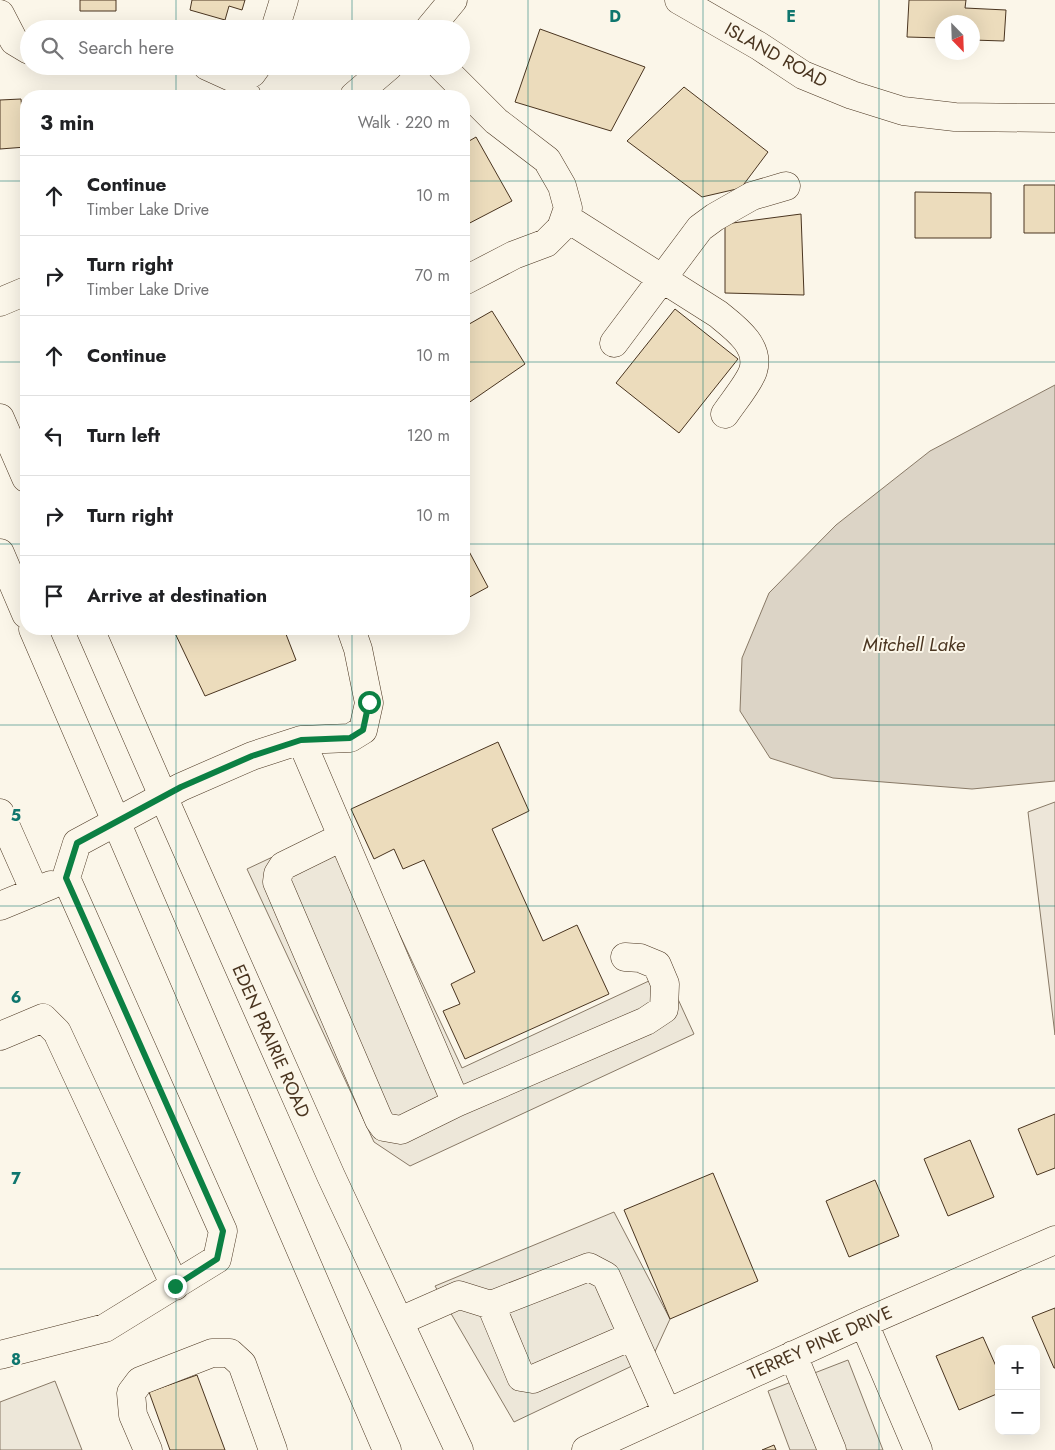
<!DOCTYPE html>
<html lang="en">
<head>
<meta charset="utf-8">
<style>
	:root { --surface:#fff; --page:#f2f2f2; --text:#202124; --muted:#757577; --line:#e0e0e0 }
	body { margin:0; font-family:Jost,sans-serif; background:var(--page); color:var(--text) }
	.controls { position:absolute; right:15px; bottom:15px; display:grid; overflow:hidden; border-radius:10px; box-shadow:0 5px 20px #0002 }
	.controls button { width:45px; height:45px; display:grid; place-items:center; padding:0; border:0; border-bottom:1px solid var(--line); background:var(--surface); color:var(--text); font:25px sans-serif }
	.compass { position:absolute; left:935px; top:15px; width:45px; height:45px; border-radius:50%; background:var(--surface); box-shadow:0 5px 20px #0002; rotate:157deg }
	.stop { position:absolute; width:15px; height:15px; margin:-11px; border:4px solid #0b8043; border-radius:50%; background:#fff }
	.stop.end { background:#0b8043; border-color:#fff; box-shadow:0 1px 5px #0008 }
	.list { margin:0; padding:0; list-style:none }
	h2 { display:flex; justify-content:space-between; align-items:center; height:65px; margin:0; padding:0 20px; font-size:21px }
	h2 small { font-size:16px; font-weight:400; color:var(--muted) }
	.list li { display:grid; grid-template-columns:32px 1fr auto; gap:15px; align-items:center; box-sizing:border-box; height:80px; padding:0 20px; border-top:1px solid var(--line) }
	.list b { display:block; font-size:19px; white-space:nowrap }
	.list p { margin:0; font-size:16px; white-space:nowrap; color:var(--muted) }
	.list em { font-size:16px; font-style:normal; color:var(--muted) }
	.icon { flex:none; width:28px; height:28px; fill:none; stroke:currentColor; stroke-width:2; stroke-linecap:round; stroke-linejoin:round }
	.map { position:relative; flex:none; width:1055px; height:1450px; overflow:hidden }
	.search { position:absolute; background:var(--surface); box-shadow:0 5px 20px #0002; left:20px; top:20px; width:450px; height:55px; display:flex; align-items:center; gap:12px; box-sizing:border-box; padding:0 18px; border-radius:28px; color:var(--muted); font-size:19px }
	.panel { position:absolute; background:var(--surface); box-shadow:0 5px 20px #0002; left:20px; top:90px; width:450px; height:545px; border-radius:20px }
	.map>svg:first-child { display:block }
	.green { fill:#ede6d9; stroke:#887966 }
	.parking { fill:#ede7d9; stroke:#887966 }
	.water { fill:#dcd4c6; stroke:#887966 }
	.building { fill:#ecdcbc; stroke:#4a3520 }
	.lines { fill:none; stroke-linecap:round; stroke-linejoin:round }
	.minor-casing { stroke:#4a3520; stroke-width:29 }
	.major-casing { stroke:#4a3520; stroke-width:29 }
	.minor { stroke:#fbf6e9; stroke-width:28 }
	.major { stroke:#fbf6e9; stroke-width:28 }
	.route { stroke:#0b8043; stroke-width:6 }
	.grid { fill:none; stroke:#0f766e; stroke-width:1; stroke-opacity:0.55 }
	.labels { text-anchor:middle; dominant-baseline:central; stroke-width:4; stroke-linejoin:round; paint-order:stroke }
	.street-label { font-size:18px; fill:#4a3520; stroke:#fbf6e9 }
	.water-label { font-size:19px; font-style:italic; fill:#4a3520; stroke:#fbf6e9 }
	.grid-label { font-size:16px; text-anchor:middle; font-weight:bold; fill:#0f766e; stroke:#fbf6e9; stroke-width:4; stroke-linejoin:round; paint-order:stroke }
</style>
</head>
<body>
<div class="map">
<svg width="1055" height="1450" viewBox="0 0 1055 1450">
	<rect width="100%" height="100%" fill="#fbf6e9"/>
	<!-- green -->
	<path class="green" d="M1055,802V1035L1028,812Z"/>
	<!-- parking -->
	<path class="parking" d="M347,822L462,1068L666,973L694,1034L410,1166L374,1142L247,869Z
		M614,1212L670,1319L653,1356L514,1422L435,1286Z
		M848,1360L883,1450H790L768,1391Z
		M55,1381L82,1450H0V1402Z"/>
	<!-- water -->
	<path class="water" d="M1055,385V781L972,789L833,778L770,758L740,711L742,658L769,593L836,525L930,451Z"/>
	<!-- building -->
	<path class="building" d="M80,0H116V11H80Z
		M192,0H245L242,10L229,6L225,20L190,10Z
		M909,0H966L965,8L1006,10L1004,41L972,40V22H942V38L907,37Z
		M540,29L645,67L611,131L515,102Z
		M684,87L768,152L741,188L702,197L627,141Z
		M92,93L93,96H49Z
		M21,99L22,111H26V147L0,149V100Z
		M476,137L512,201L464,226V144Z
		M1024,185H1055V233H1024Z
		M915,192L991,193V238H915Z
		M801,214L804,295L725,293V224Z
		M675,309L738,359L679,433L616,383Z
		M492,311L525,364L464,406V327Z
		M464,542L488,587L464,600Z
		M173,629H284L296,660L205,696Z
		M401,629H411L403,633Z
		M498,742L529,811L492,829L543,941L577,925L609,994L465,1059L443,1011L460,1004L451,984L475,972L424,860L403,869L394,849L374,859L351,809Z
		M1055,1114V1168L1037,1175L1018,1129Z
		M970,1140L994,1197L948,1216L924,1159Z
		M713,1173L758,1281L670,1319L624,1210Z
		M875,1180L899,1236L849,1257L826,1201Z
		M1055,1308V1368H1054L1032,1317Z
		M983,1337L999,1373V1393L959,1410L936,1356Z
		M197,1375L225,1450H170L149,1392Z
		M774,1445L776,1450H762Z"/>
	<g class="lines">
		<defs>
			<path id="minor" d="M679,0L759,46L803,75L852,95L903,111L955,117L1055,118
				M0,14L14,41L29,50
				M275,29L284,0
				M429,29L453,0
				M207,66L240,81L247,96
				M441,66L496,121L547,160L562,186L568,208L561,228L546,243L514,255L464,281
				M240,81L252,73L257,66
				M354,96L389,66
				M565,217L718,314C734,327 761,346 753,371C749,383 733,402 725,414
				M0,302L26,291
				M614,343L700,228L715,217L752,196L786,186
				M301,740L456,1103L646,1021L664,1009L665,984L657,965L640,958L625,957
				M0,813L35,892
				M342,837L283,866L278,874L277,882L379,1120L384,1127L401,1130L456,1103
				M0,906L51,885
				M0,1036L43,1018L57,1032L175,1286
				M491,1305L521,1377L533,1379L632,1336
				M400,1321L459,1295L491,1305L589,1267L606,1276L667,1413
				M864,1323L918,1450
				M0,1355L105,1328L217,1259L223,1231L66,878L77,843L181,787L252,756L301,740L350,738L363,730L369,703L358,649L351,629
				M793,1355L832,1450
				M148,1450L133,1415L131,1393L140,1381L212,1353H230L242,1364L273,1450
				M586,1450L864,1323L1055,1240"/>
			<path id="major" d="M0,418L26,478
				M0,553L26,614
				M33,629L387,1450
				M90,629L163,796L331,1176L459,1450"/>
		</defs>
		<!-- minor casing -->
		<use href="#minor" class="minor-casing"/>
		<!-- major casing -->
		<use href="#major" class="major-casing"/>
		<!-- minor -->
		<use href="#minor" class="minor"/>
		<!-- major -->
		<use href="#major" class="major"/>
	</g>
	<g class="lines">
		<!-- route -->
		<path class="route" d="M175,1286L217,1259L223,1231L66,878L77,843L181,787L252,756L301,740L350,738L363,730L369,702"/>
	</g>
	<!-- grid -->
	<path class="grid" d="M176,0V29M352,0V29M528,0V1450M703,0V1450M879,0V1450M176,66V96M352,66V96M0,181H26M464,181H1055M0,362H26M464,362H1055M0,544H26M464,544H1055M176,629V1450M352,629V1450M0,725H1055M0,906H1055M0,1088H1055M0,1269H1055"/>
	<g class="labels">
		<!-- street labels -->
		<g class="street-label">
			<text transform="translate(776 55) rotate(29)">ISLAND ROAD</text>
			<text transform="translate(271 1041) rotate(66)">EDEN PRAIRIE ROAD</text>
			<text transform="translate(820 1343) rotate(-24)">TERREY PINE DRIVE</text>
		</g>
		<!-- water labels -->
		<g class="water-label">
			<text x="914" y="644">Mitchell Lake</text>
		</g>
	</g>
	<g class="grid-label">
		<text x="615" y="22">D</text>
		<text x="791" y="22">E</text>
		<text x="16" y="821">5</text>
		<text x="16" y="1003">6</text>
		<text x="16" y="1184">7</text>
		<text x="16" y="1365">8</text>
	</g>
</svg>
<div class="controls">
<button>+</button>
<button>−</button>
</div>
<svg class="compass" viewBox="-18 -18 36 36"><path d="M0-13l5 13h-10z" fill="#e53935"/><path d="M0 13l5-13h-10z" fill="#757577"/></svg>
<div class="stop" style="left:369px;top:702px"></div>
<div class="stop end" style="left:175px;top:1286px"></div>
<div class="search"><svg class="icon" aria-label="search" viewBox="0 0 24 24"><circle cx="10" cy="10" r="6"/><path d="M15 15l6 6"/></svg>Search here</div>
<section class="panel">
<h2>3 min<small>Walk · 220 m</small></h2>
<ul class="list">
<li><svg class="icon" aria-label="ahead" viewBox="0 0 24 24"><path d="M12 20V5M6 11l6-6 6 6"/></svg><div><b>Continue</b><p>Timber Lake Drive</p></div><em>10 m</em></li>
<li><svg class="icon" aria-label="right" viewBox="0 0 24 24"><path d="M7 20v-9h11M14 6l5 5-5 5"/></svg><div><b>Turn right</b><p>Timber Lake Drive</p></div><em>70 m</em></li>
<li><svg class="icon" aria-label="ahead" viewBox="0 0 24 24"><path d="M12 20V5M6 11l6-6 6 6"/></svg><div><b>Continue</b></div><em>10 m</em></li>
<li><svg class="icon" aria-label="left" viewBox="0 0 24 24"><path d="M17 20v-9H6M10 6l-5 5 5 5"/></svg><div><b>Turn left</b></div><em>120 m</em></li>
<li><svg class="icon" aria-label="right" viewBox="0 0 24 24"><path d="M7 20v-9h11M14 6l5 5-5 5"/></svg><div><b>Turn right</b></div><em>10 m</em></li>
<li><svg class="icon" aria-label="arrive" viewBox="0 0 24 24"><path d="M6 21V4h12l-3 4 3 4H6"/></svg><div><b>Arrive at destination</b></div></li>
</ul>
</section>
</div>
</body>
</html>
